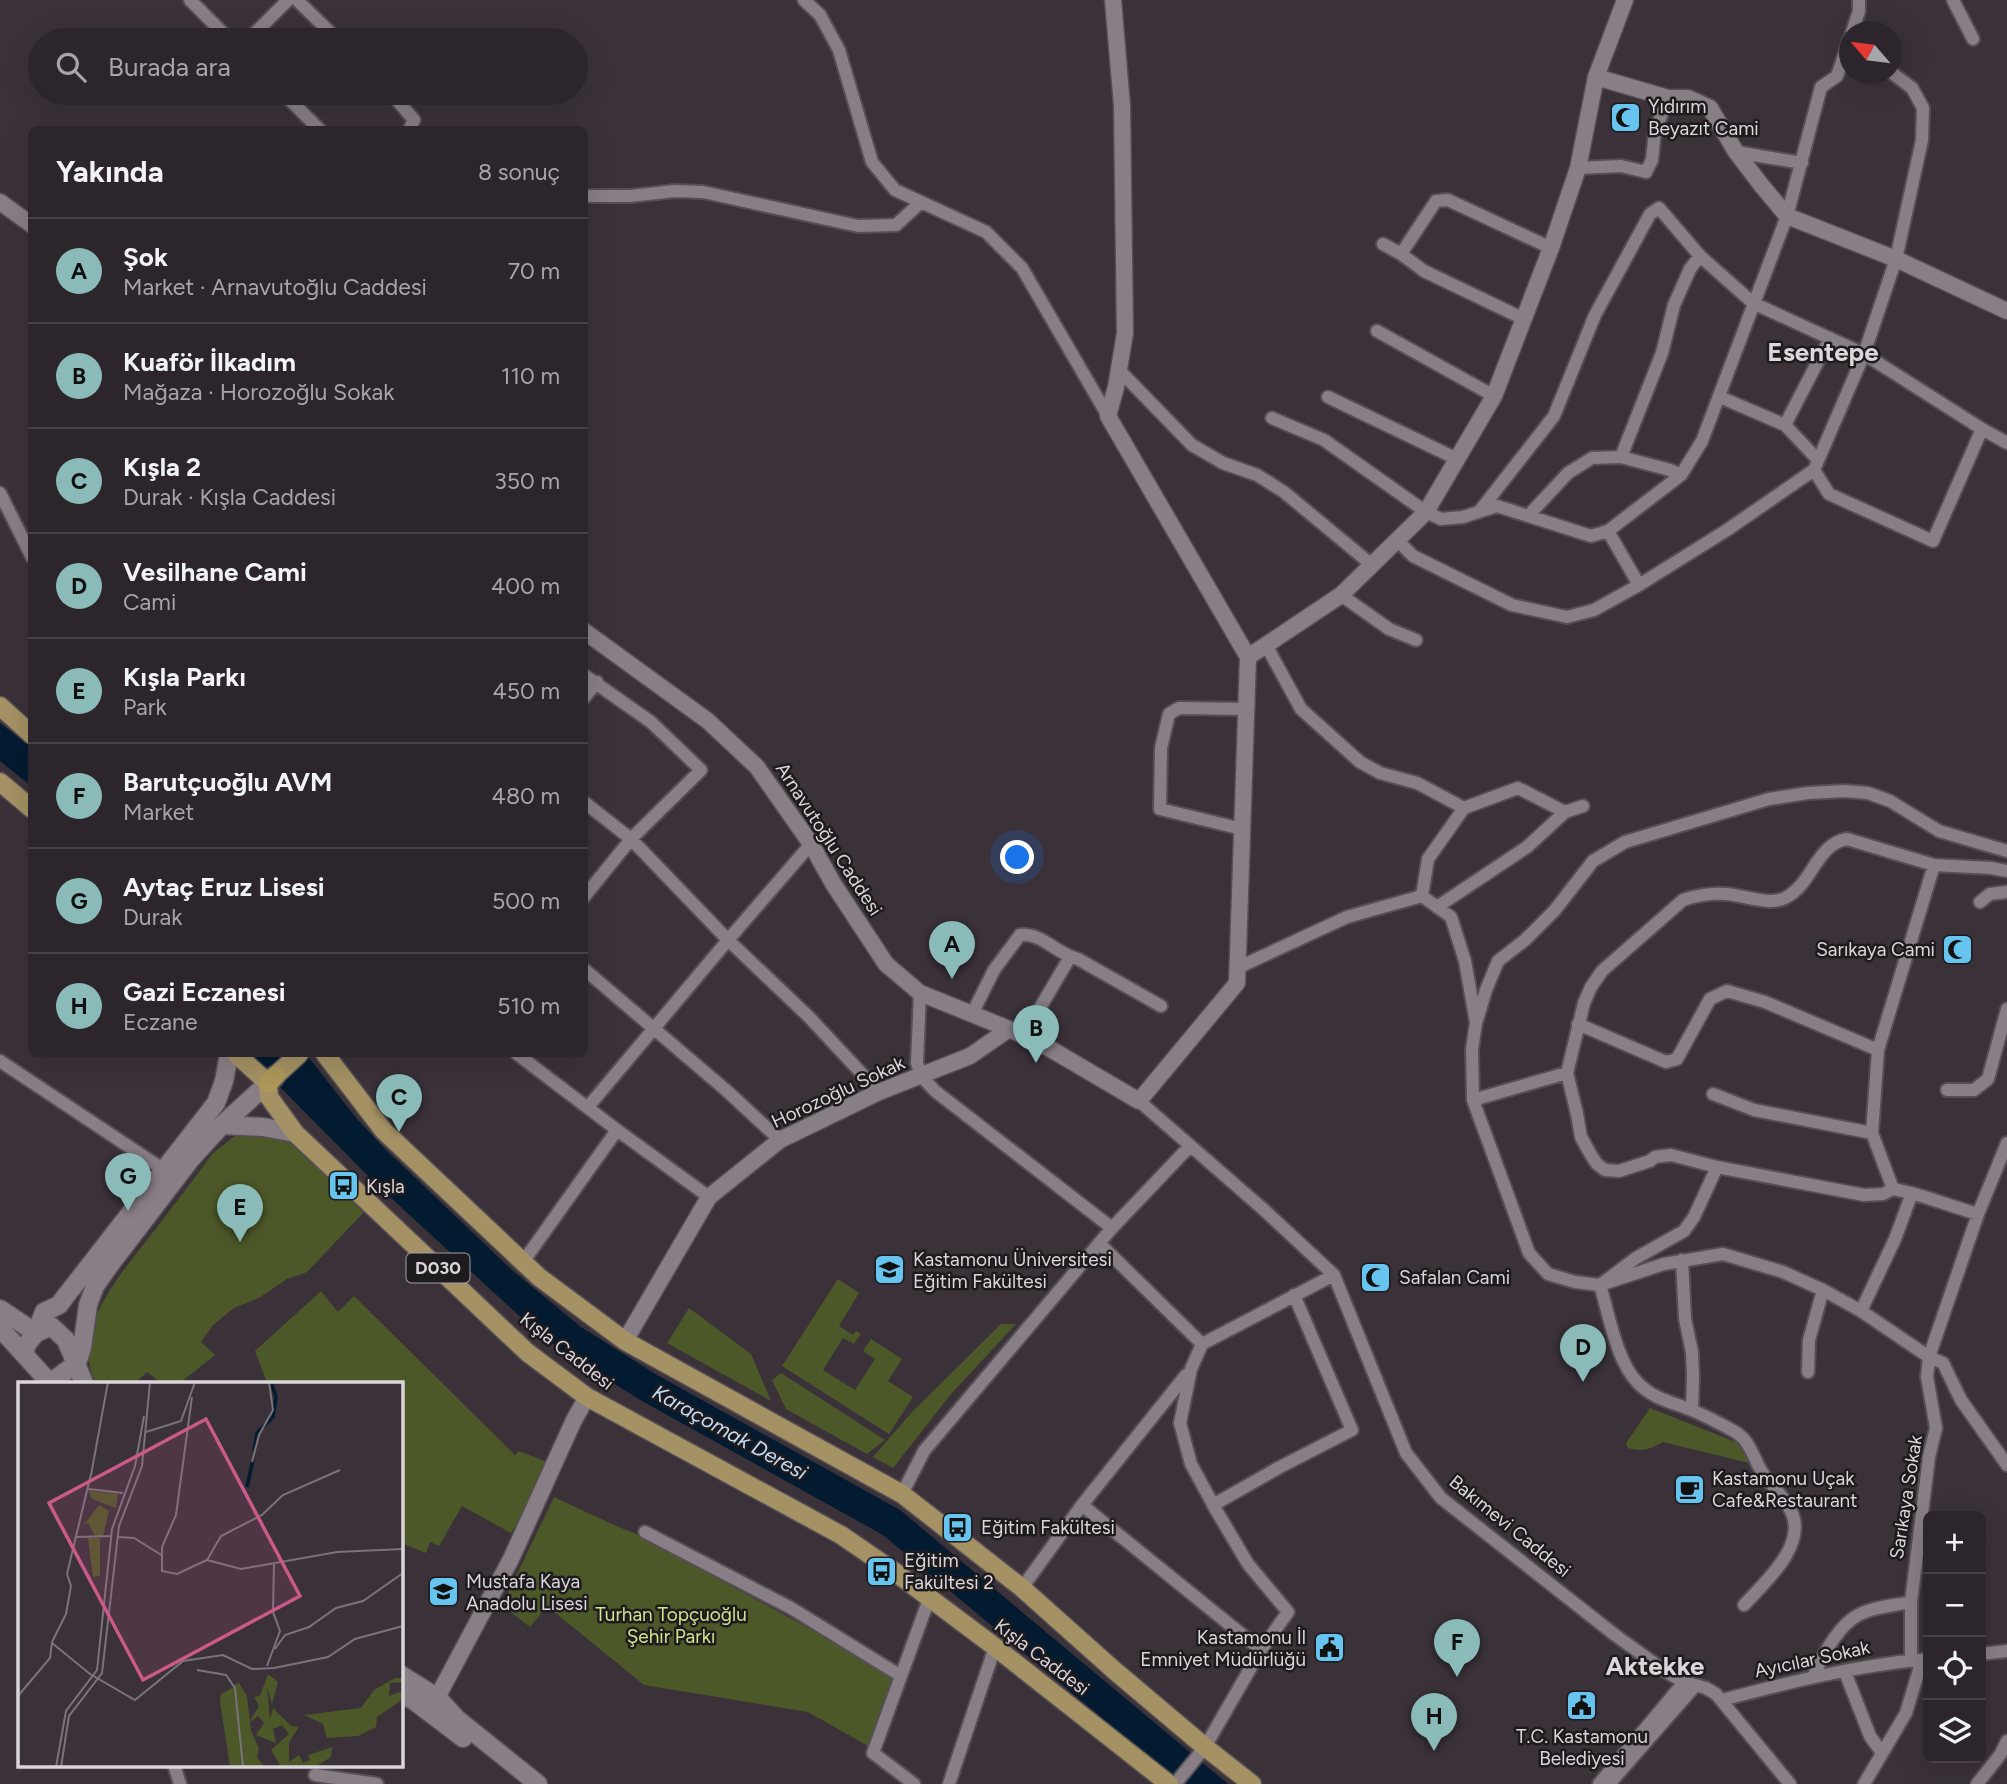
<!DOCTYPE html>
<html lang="tr">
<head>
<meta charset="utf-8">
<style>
	:root { --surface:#2c252b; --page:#383137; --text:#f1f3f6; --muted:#a6a5a9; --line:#484247; --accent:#8bbbb9 }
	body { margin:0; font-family:Figtree,sans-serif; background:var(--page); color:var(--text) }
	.controls { position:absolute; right:21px; bottom:21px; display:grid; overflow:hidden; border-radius:10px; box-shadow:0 7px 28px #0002 }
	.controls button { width:63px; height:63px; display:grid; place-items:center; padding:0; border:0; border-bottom:2px solid var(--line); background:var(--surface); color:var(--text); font:35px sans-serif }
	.compass { position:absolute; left:1839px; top:21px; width:63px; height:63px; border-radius:50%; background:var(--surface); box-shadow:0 7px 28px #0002; rotate:298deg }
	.you { position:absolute; left:1018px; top:858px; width:24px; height:24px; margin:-18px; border:5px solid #fff; border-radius:50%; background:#1a73e8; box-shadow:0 0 0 10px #1a73e833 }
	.badge { display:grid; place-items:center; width:46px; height:46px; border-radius:50%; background:var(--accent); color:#111; font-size:23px; font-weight:700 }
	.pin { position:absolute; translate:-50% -58px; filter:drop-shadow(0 2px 4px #0008) }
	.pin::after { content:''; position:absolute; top:37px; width:24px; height:21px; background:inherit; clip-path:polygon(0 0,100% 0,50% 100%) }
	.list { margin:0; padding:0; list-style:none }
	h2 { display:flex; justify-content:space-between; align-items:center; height:91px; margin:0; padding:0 28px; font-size:30px }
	h2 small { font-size:23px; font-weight:400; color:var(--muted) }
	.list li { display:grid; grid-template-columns:46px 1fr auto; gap:21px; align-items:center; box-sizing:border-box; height:105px; padding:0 28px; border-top:2px solid var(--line) }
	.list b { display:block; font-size:26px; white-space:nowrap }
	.list p { margin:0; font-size:23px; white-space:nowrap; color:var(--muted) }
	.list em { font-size:23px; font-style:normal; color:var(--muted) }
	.icon { flex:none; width:38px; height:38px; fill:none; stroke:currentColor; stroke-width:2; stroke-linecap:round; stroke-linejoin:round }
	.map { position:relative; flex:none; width:2007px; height:1784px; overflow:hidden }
	.search { position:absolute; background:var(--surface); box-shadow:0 7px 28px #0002; left:28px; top:28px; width:560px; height:77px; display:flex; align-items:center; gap:18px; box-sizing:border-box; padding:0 24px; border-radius:38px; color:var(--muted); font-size:26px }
	.panel { position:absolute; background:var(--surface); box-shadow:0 7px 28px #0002; left:28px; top:126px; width:560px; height:931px; border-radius:10px }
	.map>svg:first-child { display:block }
	.green { fill:#4d5829 }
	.water { fill:#031b30 }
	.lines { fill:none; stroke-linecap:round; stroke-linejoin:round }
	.minor-casing { stroke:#554e54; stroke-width:16 }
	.tertiary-casing { stroke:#554e54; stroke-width:19 }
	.secondary-casing { stroke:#554e54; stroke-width:21 }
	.primary-casing { stroke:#554e54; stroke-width:21 }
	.trunk-casing { stroke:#554e54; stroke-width:23 }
	.minor { stroke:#887e86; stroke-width:12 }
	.tertiary { stroke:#887e86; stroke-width:16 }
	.secondary { stroke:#887e86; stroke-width:18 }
	.primary { stroke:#a49164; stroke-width:18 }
	.trunk { stroke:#ad9759; stroke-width:19 }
	.labels { text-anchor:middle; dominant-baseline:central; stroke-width:5; stroke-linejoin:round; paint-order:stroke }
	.shield { fill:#1e1b1e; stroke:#a29ea2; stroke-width:2 }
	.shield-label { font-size:18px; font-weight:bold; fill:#dbd6db }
	.poi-label { font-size:19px; fill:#dbd6db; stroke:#1e1b1e; text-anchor:start }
	.street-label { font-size:19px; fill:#dbd6db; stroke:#1e1b1e }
	.park-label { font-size:19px; fill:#cfe48c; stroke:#1e1b1e }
	.water-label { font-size:21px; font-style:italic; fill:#c2dcf6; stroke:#1e1b1e }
	.district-label { font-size:26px; font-weight:bold; fill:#dbd6db; stroke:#1e1b1e }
	.inset-river { fill:none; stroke:#031b30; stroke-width:3.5 }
	.inset-road { fill:none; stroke:#7a737a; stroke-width:2 }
	.view { fill:#cb5a88; fill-opacity:0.15; stroke:#cb5a88; stroke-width:3.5 }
	.inset-edge { fill:none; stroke:#dbd6db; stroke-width:3.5 }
</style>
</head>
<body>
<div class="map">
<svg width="2007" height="1784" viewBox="0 0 2007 1784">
	<rect width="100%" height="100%" fill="#3a3139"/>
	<!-- green -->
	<path class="green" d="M252,1132L288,1138L364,1212L307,1272L287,1279L259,1298L234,1308L213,1325L201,1342L215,1355L180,1383H161L147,1372L135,1383H96C68,1330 124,1270 154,1231C174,1205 194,1179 213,1153L236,1135Z
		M838,1279L859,1293L839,1326L853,1335L856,1331L861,1334L854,1344L843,1338L823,1370L855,1390L875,1359L863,1351L871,1339L902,1359L888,1381L913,1397L889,1434L782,1366Z
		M321,1291L338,1312L354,1296L515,1455L519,1451L547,1462L538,1493L511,1533L462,1506L439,1546L430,1542L426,1553L401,1543V1383H267L255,1351Z
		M689,1308L751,1354L771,1401L667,1343Z
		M1001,1324H1016L951,1394L893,1468L873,1457L911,1413Z
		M781,1373L885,1440L867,1454L786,1409L772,1380Z
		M1650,1408L1746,1446L1749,1463L1663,1442C1651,1449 1643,1452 1628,1448L1626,1443Z
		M554,1497L616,1526L632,1532L895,1675L868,1746L808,1712L644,1685L547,1606L530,1627L502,1605Z"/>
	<!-- water -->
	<path class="water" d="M0,723L31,747V786L0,761Z
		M252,1054H306L357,1119L385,1149L513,1271L581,1327L657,1375L900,1510L1228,1784H1181L883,1535L642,1401L563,1352L527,1323L378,1186L279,1086Z"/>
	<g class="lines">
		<defs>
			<path id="minor" d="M190,0L230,40
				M297,0L338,40
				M804,0L820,15L839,50L872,162L895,190L986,232L1022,268L1108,416
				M1953,0L1973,39
				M1852,32L1859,11V0
				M248,40L288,0
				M283,93L320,130
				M391,93L414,120L409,130
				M1736,152L1802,163
				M1578,168L1621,166L1646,172L1652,160L1655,131L1668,98
				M584,196H630L675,191L703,192L858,226L896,225L921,202
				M1383,244L1401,254L1424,271L1524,319
				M1401,254L1436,201L1448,200L1551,248
				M1377,331L1494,396
				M1120,371L1192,445L1223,463L1257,475L1284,492L1372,565
				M1328,397L1457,459
				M1720,397L1785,425L1818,460
				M1272,418L1324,440L1426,512L1441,519L1463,517L1497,506L1591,536L1608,531L1681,475L1702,441L1787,216L1821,87L1837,76L1850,38
				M1785,425L1830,338
				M1621,457L1662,353L1674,305L1690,269L1700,256
				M1814,470L1829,494L1933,541L1982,429
				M0,493L32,557
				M1479,512L1554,416L1595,315L1650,214L1659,208L1700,256L1753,303L1864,354L1982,429L2007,443
				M1528,516L1568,473L1592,458L1621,457L1670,470L1681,475
				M1608,531L1639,585
				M1397,540L1413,556L1512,605L1567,617L1594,610L1639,585L1727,530L1814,470L1864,354L1896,259L1922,140L1923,108L1912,88L1892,73
				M1341,595L1389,629L1416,640
				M1266,645L1301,709L1360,762L1380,773L1417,783L1464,808
				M584,675L651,722L701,770L631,839L584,897
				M584,698L597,682
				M584,802L631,839L728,940L808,1016L879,1092
				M1464,808L1518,788L1565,812
				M1242,829L1160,809L1161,748L1169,714L1179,708L1246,709
				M1422,896L1428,859L1464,808
				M1980,902L1990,894L2007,892
				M1437,907L1527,847L1565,812L1583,806
				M1237,968L1347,917L1422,896L1451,917L1465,961L1476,1023L1472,1049L1473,1100L1529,1253L1548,1274L1575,1282L1600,1285L1664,1264L1723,1254L1783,1272L1823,1290L1861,1311L1929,1357L1943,1363L1961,1400L2007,1465
				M584,969L727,1091L780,1140
				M920,993L917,1063L921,1076L935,1091L1112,1228
				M972,1014L994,970L1020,935C1041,932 1058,955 1078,959L1161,1006
				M1477,1020L1486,990L1498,961L1525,940L1555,910L1593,861L1625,842L1769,799L1808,793L1845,791L1868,793L1890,801L1939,831L2007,851
				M1578,1024L1666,1062L1677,1059L1710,999L1727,991L1765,1002L1878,1050
				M1024,1035L1070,957
				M517,1054L617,1130L709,1197
				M0,1061L170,1174
				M1947,1090H1974L1988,1079L2007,1009
				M1713,1094L1754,1110L1872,1133
				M1473,1100L1567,1073
				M1139,1101L1263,1209L1334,1275L1406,1453L1441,1498L1615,1635L1665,1671L1684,1682L1706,1688L1716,1694L1790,1784
				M588,1107L728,940L811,844
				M1717,1167L1694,1217L1684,1231L1636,1258L1600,1285C1609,1314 1616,1361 1638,1383C1652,1398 1671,1402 1689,1409C1704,1415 1719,1423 1732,1430C1751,1440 1752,1456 1762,1472C1771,1486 1784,1496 1791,1511C1808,1545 1765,1582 1744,1605
				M1893,1189L1883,1194L1864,1195L1717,1167L1671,1155L1655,1157L1650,1161L1619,1171L1605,1170L1597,1164L1591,1155L1581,1137L1577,1114L1567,1073L1584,1003L1591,987L1602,971L1683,900C1697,895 1711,893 1726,894C1743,895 1769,906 1785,898C1813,884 1816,844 1847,839L1934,865
				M1978,1214C1949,1206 1922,1194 1893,1189L1872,1133L1878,1050L1934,865L1991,868L2007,871
				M1099,1243L1202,1344
				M1682,1260L1685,1319L1692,1352L1693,1377L1692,1410
				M523,1262L617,1130
				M1861,1311L1895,1239L1912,1193
				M1808,1372L1809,1340L1823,1290
				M902,1494L924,1451L1112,1228L1190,1146
				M1082,1505L1261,1650
				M1213,1505L1280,1467L1352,1430L1294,1295
				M645,1532L791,1608L901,1676
				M1022,1588L1082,1505L1186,1375
				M1981,1654L2007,1651
				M1911,1661V1602L1929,1457L1936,1428L1927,1377L1929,1357L1978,1214L2007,1143
				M1845,1672L1870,1736L1882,1753
				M1814,1675C1823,1656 1834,1633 1852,1619C1868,1607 1892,1606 1911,1602
				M1722,1700C1790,1682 1858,1665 1928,1659
				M174,1765L180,1784
				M315,1775L377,1784
				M1610,1783L1695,1686
				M914,1784L873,1753L929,1599
				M949,1784L995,1647
				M1175,1784L1205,1747L1261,1650L1288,1612L1248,1564L1216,1510L1191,1464L1180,1423L1191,1369L1202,1344L1334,1275
				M1599,1784L1684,1682
				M1864,1784L1906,1713L1922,1660
				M1977,1784L2000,1755L2007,1741"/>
			<path id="tertiary" d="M1596,77L1668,98H1688L1710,108L1736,152L1762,186L1787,216L1896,259L2007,311
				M0,202L32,225
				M584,631L708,721L757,767L811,844L834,885L886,964L920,993L1009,1029L1042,1044L1139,1101L1237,983L1248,657L1108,416L1116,387L1125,333L1122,106L1113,0
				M1248,657L1341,595L1426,512L1494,396L1551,248L1578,168L1596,77L1625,0
				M625,1341L709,1197L780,1140L879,1092L970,1056L1009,1029
				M432,1707L511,1559L574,1420L587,1397"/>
			<path id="secondary" d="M222,1125L263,1127L295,1133
				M0,1309L36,1333
				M0,1328L50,1383
				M36,1333L51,1326L66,1340L84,1383
				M24,1354L27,1344L36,1333L44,1312L59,1305L65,1297L216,1103L224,1081L229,1054
				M50,1383L77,1363L82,1348L88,1305L95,1286L109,1266L190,1160L222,1125L268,1083
				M401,1675L438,1698L457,1719L538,1784
				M401,1694L413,1700L463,1738"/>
			<path id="primary" d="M0,706L32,735
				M0,782L32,809
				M236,1054L268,1083L269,1097L295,1133L528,1353L587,1397L841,1535L895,1572L995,1647L1169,1784
				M325,1054L384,1131L539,1277L625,1341L902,1494L1022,1588L1115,1671L1205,1747L1252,1784
				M275,1076L299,1054"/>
			<path id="trunk" d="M268,1083L275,1076"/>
		</defs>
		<!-- minor casing -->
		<use href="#minor" class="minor-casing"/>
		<!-- tertiary casing -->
		<use href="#tertiary" class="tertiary-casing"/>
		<!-- secondary casing -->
		<use href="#secondary" class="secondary-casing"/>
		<!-- primary casing -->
		<use href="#primary" class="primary-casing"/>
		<!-- trunk casing -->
		<use href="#trunk" class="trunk-casing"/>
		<!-- minor -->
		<use href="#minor" class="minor"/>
		<!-- tertiary -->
		<use href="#tertiary" class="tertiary"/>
		<!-- secondary -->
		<use href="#secondary" class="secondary"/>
		<!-- primary -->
		<use href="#primary" class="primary"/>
		<!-- trunk -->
		<use href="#trunk" class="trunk"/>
	</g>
	<!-- icons -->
	<defs>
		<symbol id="mosque-square" viewBox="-11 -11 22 22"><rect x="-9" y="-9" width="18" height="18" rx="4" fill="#66c4ef" stroke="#1e1b1e"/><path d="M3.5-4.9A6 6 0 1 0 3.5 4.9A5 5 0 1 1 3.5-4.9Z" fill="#111"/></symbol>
		<symbol id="bus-square" viewBox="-11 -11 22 22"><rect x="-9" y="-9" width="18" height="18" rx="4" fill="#66c4ef" stroke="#1e1b1e"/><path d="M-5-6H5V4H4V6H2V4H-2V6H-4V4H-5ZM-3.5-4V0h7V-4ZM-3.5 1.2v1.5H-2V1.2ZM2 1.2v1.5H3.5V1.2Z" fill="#111"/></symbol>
		<symbol id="university-square" viewBox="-11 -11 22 22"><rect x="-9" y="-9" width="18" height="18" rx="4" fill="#66c4ef" stroke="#1e1b1e"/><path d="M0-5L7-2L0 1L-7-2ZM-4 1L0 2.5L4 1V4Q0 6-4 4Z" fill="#111"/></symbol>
		<symbol id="cafe-square" viewBox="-11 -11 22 22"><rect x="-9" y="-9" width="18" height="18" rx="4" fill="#66c4ef" stroke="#1e1b1e"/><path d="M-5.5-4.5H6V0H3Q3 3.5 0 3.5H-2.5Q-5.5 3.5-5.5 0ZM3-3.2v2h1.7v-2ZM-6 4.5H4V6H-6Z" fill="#111"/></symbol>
		<symbol id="school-square" viewBox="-11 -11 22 22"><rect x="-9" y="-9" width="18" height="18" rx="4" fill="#66c4ef" stroke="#1e1b1e"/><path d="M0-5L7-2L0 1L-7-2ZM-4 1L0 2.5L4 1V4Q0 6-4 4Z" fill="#111"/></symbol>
		<symbol id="civic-square" viewBox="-11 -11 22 22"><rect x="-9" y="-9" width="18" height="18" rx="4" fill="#66c4ef" stroke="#1e1b1e"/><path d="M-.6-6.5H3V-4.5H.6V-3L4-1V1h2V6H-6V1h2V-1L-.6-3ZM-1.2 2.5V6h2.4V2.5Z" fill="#111"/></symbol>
	</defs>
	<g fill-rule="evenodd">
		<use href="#mosque-square" x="1608" y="100" width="35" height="35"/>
		<use href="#mosque-square" x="1940" y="932" width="35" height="35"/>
		<use href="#bus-square" x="326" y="1168" width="35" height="35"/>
		<use href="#university-square" x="872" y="1252" width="35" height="35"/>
		<use href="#mosque-square" x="1358" y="1260" width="35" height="35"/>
		<use href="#cafe-square" x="1672" y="1472" width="35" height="35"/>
		<use href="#bus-square" x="940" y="1510" width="35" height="35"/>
		<use href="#bus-square" x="864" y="1554" width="35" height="35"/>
		<use href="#school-square" x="426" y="1574" width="35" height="35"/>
		<use href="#civic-square" x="1312" y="1630" width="35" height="35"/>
		<use href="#civic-square" x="1564" y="1688" width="35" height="35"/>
	</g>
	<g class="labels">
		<!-- shield labels -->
		<rect class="shield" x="406.5" y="1253.5" width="63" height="29" rx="5"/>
		<g class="shield-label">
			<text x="438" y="1268">D030</text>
		</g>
		<!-- poi labels -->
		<g class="poi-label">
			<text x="1648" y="106">Yıdırım<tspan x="1648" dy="22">Beyazıt Cami</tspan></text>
			<text x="1935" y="949" text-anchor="end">Sarıkaya Cami</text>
			<text x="366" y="1186">Kışla</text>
			<text x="913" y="1259">Kastamonu Üniversitesi<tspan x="913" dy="22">Eğitim Fakültesi</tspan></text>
			<text x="1399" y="1277">Safalan Cami</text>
			<text x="1712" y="1478">Kastamonu Uçak<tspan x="1712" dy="22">Cafe&amp;Restaurant</tspan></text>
			<text x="981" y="1527">Eğitim Fakültesi</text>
			<text x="904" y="1560">Eğitim<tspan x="904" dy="22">Fakültesi 2</tspan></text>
			<text x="466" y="1581">Mustafa Kaya<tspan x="466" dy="22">Anadolu Lisesi</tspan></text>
			<text x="1306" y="1637" text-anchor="end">Kastamonu İl<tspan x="1306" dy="22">Emniyet Müdürlüğü</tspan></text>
			<text x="1582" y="1736" text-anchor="middle">T.C. Kastamonu<tspan x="1582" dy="22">Belediyesi</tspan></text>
		</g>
		<!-- street labels -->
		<g class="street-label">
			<text transform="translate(829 839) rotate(57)">Arnavutoğlu Caddesi</text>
			<text transform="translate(838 1092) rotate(-25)">Horozoğlu Sokak</text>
			<text transform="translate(567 1351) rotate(38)">Kışla Caddesi</text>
			<text transform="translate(1906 1497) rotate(-81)">Sarıkaya Sokak</text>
			<text transform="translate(1510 1526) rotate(39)">Bakımevi Caddesi</text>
			<text transform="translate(1042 1657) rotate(37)">Kışla Caddesi</text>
			<text transform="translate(1812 1659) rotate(-12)">Ayıcılar Sokak</text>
		</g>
		<!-- park labels -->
		<g class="park-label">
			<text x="671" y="1614">Turhan Topçuoğlu<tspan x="671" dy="22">Şehir Parkı</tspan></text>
		</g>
		<!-- water labels -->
		<g class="water-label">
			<text transform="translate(730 1432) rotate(29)">Karaçomak Deresi</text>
		</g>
		<!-- district labels -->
		<g class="district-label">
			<text x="1823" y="352">Esentepe</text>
			<text x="1655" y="1666">Aktekke</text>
		</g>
	</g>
	<!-- overview -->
	<g transform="translate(18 1382)">
		<rect width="385" height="385" fill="#3a3139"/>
		<path d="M71,109L100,112L98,126L74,117ZM81,123L91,129L85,154H77L70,141L65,144ZM70,156H82V194L75,195ZM250,292L260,300L254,322L249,305L252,337L255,326L273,344L281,345L271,360V380L281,373L285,381L292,378L290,373L314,365L313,375L297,385L262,383L253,368L271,352L264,343L255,347L258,361L238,353L246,341L240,334L232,340L233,349L241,366L239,376L247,385H225L217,302L221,301L229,314L232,339L241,324L236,315L242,314ZM377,296H385V300L372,301L371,314L385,309V317L359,335L358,345L340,354L309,356L305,342L286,333L343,326L356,308ZM216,305L219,314L224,385H212L202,319L203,312Z" fill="#4d5829"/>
		<path class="inset-river" d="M236,70L239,51L255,35L258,15L253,0M229,105L235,78"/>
		<path class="inset-road" d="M174,15L158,133L144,165V189L159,192L189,178L203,154L244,133L265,113L322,88M128,50L163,39L177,0M234,80L241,53L255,28L251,0M73,93L90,0M70,107L105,111M58,155L93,154M100,155L116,156L145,174M189,178L223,187L319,170L385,167M34,261L72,292L117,318L165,279L205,273L234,287L256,286L310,275L337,257L385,244M257,267L267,253L291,245L318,226L345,219L385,191M249,284L262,249L255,230L256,181M179,288L208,293L217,306L225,385M0,314L32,276L34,260L48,232L53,204L49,192L73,92M38,385L48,329L79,288L94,147L117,84L126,34M43,385L51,334L84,291L101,144L124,84L132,0"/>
		<path class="view" d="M188,37L282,214L125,298L31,121Z"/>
		<rect width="385" height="385" class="inset-edge"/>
	</g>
</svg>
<div class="controls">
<button>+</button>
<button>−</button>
<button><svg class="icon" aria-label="locate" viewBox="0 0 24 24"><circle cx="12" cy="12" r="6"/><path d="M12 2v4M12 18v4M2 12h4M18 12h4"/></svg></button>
<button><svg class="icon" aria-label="layers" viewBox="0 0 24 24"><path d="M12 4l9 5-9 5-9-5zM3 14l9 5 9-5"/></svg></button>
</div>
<svg class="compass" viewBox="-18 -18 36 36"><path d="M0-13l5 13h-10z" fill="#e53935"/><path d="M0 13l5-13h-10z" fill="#a6a5a9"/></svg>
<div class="you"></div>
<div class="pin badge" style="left:952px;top:979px">A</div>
<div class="pin badge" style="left:1036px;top:1063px">B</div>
<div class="pin badge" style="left:399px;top:1132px">C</div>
<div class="pin badge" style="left:1583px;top:1382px">D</div>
<div class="pin badge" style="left:240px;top:1242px">E</div>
<div class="pin badge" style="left:1457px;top:1677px">F</div>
<div class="pin badge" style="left:128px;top:1211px">G</div>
<div class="pin badge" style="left:1434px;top:1751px">H</div>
<div class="search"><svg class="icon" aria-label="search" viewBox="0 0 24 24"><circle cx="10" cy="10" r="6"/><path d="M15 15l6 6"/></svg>Burada ara</div>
<section class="panel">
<h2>Yakında<small>8 sonuç</small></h2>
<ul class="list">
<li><span class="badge">A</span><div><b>Şok</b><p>Market · Arnavutoğlu Caddesi</p></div><em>70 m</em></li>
<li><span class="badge">B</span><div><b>Kuaför İlkadım</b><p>Mağaza · Horozoğlu Sokak</p></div><em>110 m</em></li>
<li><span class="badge">C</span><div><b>Kışla 2</b><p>Durak · Kışla Caddesi</p></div><em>350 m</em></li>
<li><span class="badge">D</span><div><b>Vesilhane Cami</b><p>Cami</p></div><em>400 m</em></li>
<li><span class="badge">E</span><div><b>Kışla Parkı</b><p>Park</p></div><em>450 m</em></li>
<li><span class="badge">F</span><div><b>Barutçuoğlu AVM</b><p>Market</p></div><em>480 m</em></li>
<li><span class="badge">G</span><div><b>Aytaç Eruz Lisesi</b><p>Durak</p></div><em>500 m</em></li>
<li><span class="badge">H</span><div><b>Gazi Eczanesi</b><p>Eczane</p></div><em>510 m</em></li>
</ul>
</section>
</div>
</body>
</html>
